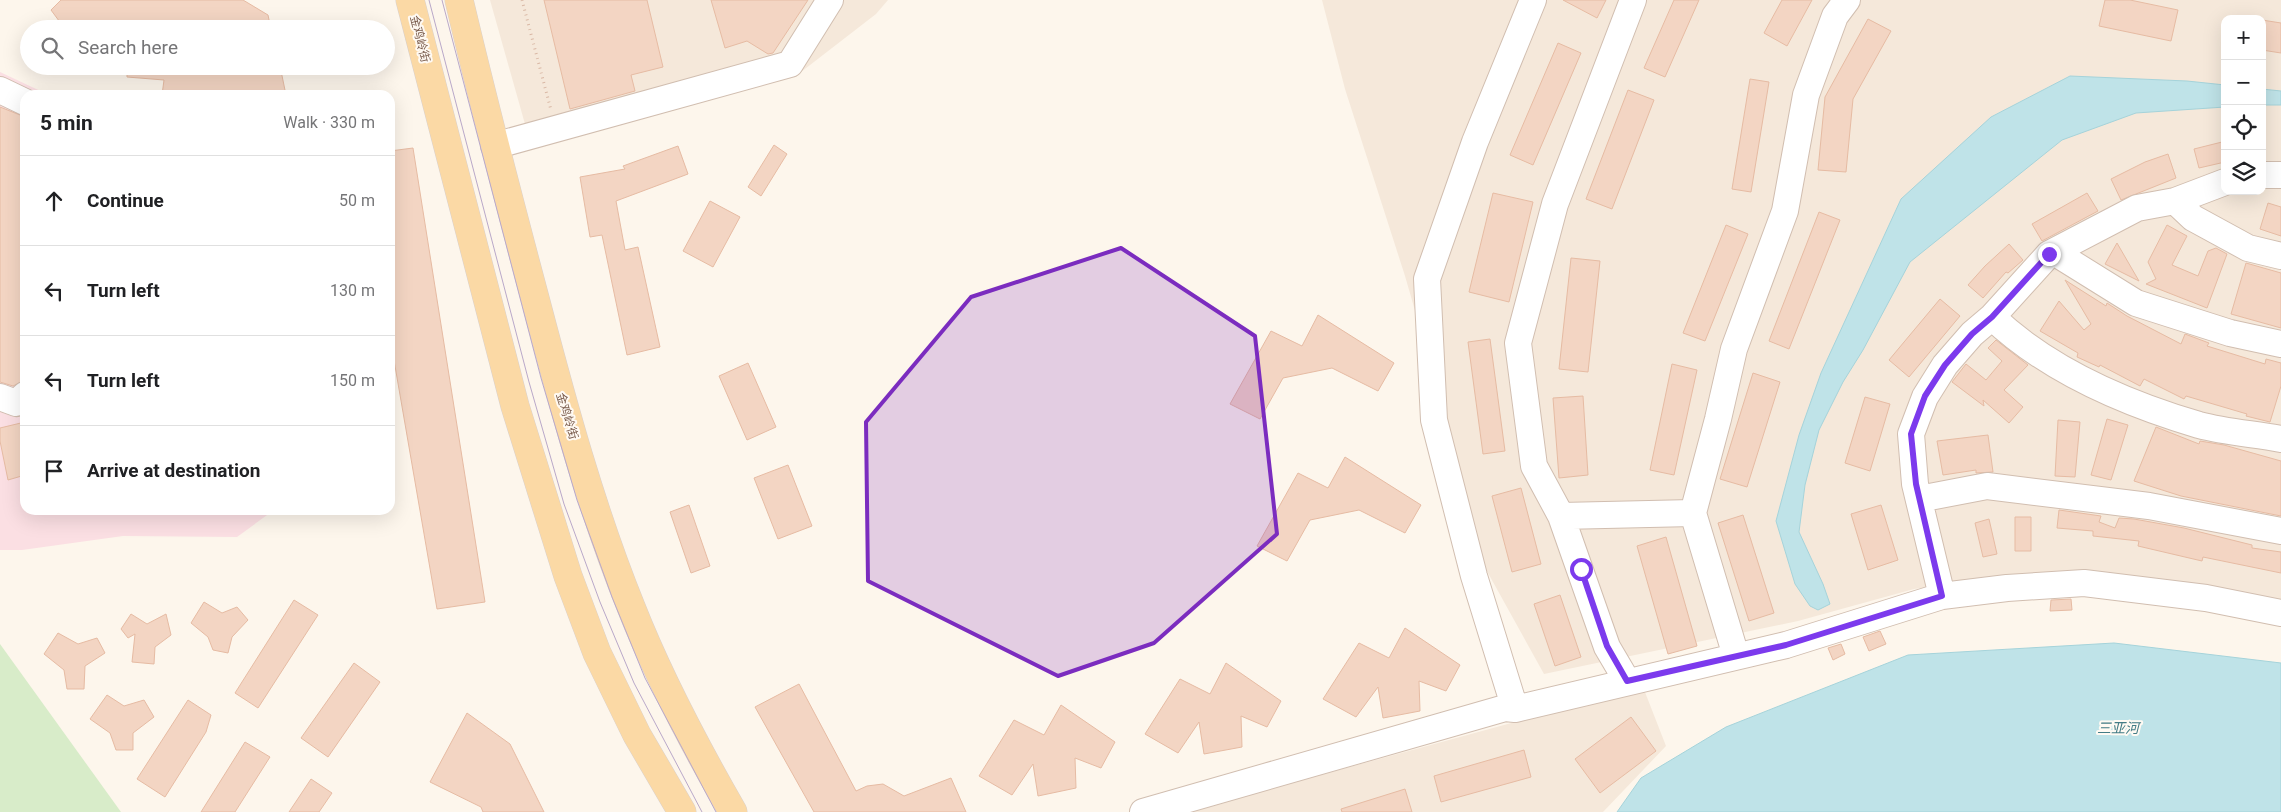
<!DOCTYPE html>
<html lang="en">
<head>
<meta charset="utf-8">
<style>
	:root { --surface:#fff; --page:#f2f2f2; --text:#202124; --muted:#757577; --line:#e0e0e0 }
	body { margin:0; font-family:Roboto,"Noto Sans SC",sans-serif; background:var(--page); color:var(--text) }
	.controls { position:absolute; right:15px; top:15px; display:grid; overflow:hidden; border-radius:10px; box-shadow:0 5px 20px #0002 }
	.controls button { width:45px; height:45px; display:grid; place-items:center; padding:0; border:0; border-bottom:1px solid var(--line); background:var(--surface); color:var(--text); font:25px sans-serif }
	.stop { position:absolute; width:15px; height:15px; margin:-11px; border:4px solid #7c3aed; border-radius:50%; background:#fff }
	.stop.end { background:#7c3aed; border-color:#fff; box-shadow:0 1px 5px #0008 }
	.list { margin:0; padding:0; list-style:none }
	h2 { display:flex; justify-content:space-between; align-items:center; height:65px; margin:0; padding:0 20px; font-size:21px }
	h2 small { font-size:16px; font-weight:400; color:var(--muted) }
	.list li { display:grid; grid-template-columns:32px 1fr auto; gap:15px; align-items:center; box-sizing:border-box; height:90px; padding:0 20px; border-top:1px solid var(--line) }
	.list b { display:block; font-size:19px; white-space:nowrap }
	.list em { font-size:16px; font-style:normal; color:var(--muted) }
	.icon { flex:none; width:28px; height:28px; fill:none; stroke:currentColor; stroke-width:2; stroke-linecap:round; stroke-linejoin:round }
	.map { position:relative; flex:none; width:2281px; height:812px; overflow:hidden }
	.search { position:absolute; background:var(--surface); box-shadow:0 5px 20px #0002; left:20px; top:20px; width:375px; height:55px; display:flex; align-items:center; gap:12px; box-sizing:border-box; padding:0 18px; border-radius:28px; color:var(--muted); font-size:19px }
	.panel { position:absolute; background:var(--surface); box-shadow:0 5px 20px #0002; left:20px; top:90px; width:375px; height:425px; border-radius:15px }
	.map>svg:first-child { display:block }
	.residential { fill:#f5e8da; fill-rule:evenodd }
	.medical { fill:#fbdfe3 }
	.green { fill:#d8ecc9 }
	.water { fill:#bfe3e8; stroke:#a5d3da }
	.building { fill:#f3d5c3; stroke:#e6bba3 }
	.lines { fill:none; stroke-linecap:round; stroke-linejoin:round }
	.minor-casing { stroke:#d1beb0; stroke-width:28 }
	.major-casing { stroke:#dad1cd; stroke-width:29 }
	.path { stroke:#d9b8a5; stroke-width:3; stroke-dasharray:1 4; stroke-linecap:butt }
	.minor { stroke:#fff; stroke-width:26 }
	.major { stroke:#fbd9a5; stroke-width:28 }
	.tram { stroke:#b9a8c9; stroke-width:1 }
	.route { stroke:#7c3aed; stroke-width:6 }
	.marked { fill:#7b2cbf; fill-opacity:0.2; stroke:#7b2cbf; stroke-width:4; stroke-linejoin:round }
	.labels { text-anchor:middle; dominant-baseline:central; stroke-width:4; stroke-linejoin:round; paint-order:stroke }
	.street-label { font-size:12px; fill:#7a5c4d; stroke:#fffaf3 }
	.water-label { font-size:14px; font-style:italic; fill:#437c86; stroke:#fffaf3 }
</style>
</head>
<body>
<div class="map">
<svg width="2281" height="812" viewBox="0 0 2281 812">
	<rect width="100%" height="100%" fill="#fdf6ec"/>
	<!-- residential -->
	<path class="residential" d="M490,0H888L876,14L801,72L532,149Z
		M1322,0H2281V601L2038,573L1914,589L1798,621L1544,674L1483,564L1444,411L1405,276L1345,89ZM2225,19H2262V191H2225Z
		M1643,687L1666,746L1603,812H1185Z"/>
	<!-- medical -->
	<path class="medical" d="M0,72L49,95H25V510H274L237,537L123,536L22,550H0Z"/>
	<!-- green -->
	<path class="green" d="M0,644L121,812H0Z"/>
	<!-- water -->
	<path class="water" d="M2070,76L2187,81L2225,85V107L2136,113L2062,140L1910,262L1863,350L1843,382L1819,430L1805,485L1799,532L1823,584L1830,604L1818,610L1810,606L1795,584L1776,521L1799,435L1821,373L1901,199L1991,117Z
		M2262,89L2281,91V105H2262Z
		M2114,643L2281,663V812H1617L1641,778L1726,727L1908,655Z"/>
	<!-- building -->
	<path class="building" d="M61,0H243L268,15L271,29H65L51,10Z
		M544,0H647L663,67L631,75L635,91L570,109Z
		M711,0H808L773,53L768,54L747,41L725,48Z
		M1563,0H1606L1597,18Z
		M1674,0H1699L1665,77L1644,68Z
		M1782,0H1812L1787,46L1764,33Z
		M2105,0H2130L2178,10L2171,41L2099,26Z
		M1868,19L1891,31L1853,99L1846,172L1818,170L1825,97Z
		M2262,20L2281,23V53L2262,50Z
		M1558,43L1581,53L1533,165L1510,155Z
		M127,66H280L286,95H162L164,80L127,77Z
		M1750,79L1769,82L1751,192L1732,189Z
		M1628,90L1654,100L1612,209L1586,199Z
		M0,107L25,117V380L13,386L0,382Z
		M2222,142L2225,162L2199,168L2194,149Z
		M774,145L787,154L761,196L748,187Z
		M678,146L688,174L616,201L625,250L638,247L660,347L627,355L602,235L590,237L580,177L625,169L623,166Z
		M413,148L485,602L437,609L390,337V151Z
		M2168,154L2176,178L2121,200L2111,179L2145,162Z
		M1493,193L1533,202L1509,302L1469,292Z
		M2087,193L2098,211L2042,241L2032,224Z
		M710,201L740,217L713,267L683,251Z
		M2268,203L2281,207V236L2260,229Z
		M1819,212L1840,220L1789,349L1769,341Z
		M1726,225L1748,234L1705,341L1683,333Z
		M2167,225L2187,236L2172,265L2198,276L2208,251L2216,248L2227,254L2207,308L2146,284L2156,279L2148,262Z
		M2117,243L2139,281L2105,264Z
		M2009,244L2023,260L2008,273L2006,272L1983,298L1968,285L1985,266Z
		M1571,258L1600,261L1588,372L1559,369Z
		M2246,263L2281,273V328L2231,314Z
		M2065,280L2106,306L2107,303L2127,316L2181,344L2185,334L2209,343L2207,346L2265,364L2266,359L2281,363V386L2270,422L2246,416L2247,414L2186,396L2184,399L2144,379L2140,386L2100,365L2099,367L2077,357L2078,353L2040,331L2059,301L2084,330L2091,324Z
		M1940,299L1960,316L1909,377L1889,360Z
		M1318,315L1394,363L1378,391L1332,368L1283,378L1260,419L1230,404L1271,331L1302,346Z
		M1490,339L1505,451L1483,454L1468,342Z
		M1996,340L2028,365L2004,390L2023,407L2009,423L1983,400L1984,406L1952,382L1966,364L1986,380L2002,361L1988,348Z
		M748,363L776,427L747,440L719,376Z
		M1672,364L1697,370L1674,475L1650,470Z
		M1753,373L1780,382L1747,487L1720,479Z
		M1583,396L1588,475L1559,478L1553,398Z
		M1865,397L1890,404L1870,471L1845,463Z
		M2107,419L2128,425L2111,480L2091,475Z
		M2058,420L2080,422L2075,477L2055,476Z
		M25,422V475L8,480L0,441V428Z
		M2156,427L2199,444L2200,441L2224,445L2281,461V516L2181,496L2134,481Z
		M1988,435L1993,472L1976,473V470L1943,475L1937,441Z
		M1345,457L1421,505L1405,533L1359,510L1310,520L1287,561L1257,546L1298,473L1328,488Z
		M788,465L812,526L778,539L754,478Z
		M1521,488L1541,564L1512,572L1492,496Z
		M689,505L710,566L691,573L670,512Z
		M1881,505L1898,560L1868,570L1851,514Z
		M2059,510L2101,516L2099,522L2115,528L2119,518L2134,519L2184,528L2252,545V548L2281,552V573L2203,557L2202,561L2138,546L2139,541L2093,536V531L2057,528Z
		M1743,515L1774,613L1749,621L1718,523Z
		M2015,517H2031V551H2015Z
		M1989,519L1997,554L1983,557L1975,523Z
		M1666,537L1697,646L1668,654L1637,546Z
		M1560,595L1581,657L1555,666L1534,604Z
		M2071,599L2072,610L2050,611L2051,600Z
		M294,600L318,615L258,708L235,693Z
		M204,602L222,613L237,607L248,620L232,637L228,653L213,650L208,637L191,623Z
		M131,614L147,624L166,614L171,635L155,647L154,664L132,662L135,634L128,638L121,629Z
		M1405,628L1460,665L1446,691L1419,681L1420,711L1383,718L1378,687L1356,717L1323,699L1359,643L1389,658Z
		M1880,631L1886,644L1869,651L1863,637Z
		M58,633L78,644L97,638L105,653L85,666L84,689H67L64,670L44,654Z
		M1841,644L1845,654L1833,660L1828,648Z
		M354,663L380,682L328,757L301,738Z
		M1226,663L1281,701L1267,727L1241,716L1242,747L1204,754L1199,722L1178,753L1145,734L1180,679L1210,694Z
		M799,684L856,791L867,786L883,784L904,796L951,778L966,812H814L755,707Z
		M107,695L124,706L144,700L154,717L133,733V750H116L110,733L90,719Z
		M188,700L211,715L206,732L165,797L137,779Z
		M1061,705L1115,742L1101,768L1075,758L1076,788L1038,796L1033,764L1012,795L979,776L1014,720L1044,735Z
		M467,713L510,744L544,812H483L481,807L430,782Z
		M1631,717L1656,751L1600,793L1575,759Z
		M245,742L270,757L235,812H201Z
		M1524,750L1531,777L1441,802L1434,776Z
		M311,779L332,793L319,812H289Z
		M1405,789L1412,812H1342L1341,809Z"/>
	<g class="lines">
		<defs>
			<path id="minor" d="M0,90L25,102
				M494,146L790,64L830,0
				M2262,175H2281
				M2175,201L2193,218L2248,248L2281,256
				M2054,252L2136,303L2230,333L2281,344
				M1992,317L2049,254L2137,208L2175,201L2225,182
				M0,397L16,403L25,395
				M1919,499L1987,486L2149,506L2281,531
				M1693,513L1718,419L1734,349L1785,211L1806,95L1835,16L1847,0
				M1561,516L1693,513L1736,656
				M1942,596L1915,484L1911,434L1925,397L1945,365L1972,334L1992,317C2049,371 2124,403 2199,425C2225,432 2254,434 2281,439
				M1627,681L1607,647L1561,516L1534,466L1518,343L1555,204L1633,0
				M1515,709L1474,576L1434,420L1427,279L1475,142L1533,0
				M1143,812L1505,708L1515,709L1786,645L1942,596L2007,588L2084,583L2206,598L2281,613"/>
			<path id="major" d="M410,0L515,406L568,576L597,653L637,735L682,812
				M459,0C483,101 509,201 536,302C563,405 591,508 631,607C659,678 695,746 733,812"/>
		</defs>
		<!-- minor casing -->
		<use href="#minor" class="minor-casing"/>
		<!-- major casing -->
		<use href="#major" class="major-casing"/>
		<!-- path -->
		<path class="path" d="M522,0L551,110"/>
		<!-- minor -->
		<use href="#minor" class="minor"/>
		<!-- major -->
		<use href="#major" class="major"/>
		<!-- tram -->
		<path class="tram" d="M429,0L529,382L564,504L600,602L634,683L702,812
			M442,0L541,378L577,500L612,597L645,678L716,812"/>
	</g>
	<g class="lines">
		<!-- route -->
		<path class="route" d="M1581,569L1607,646L1627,681L1786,645L1942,596L1916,484L1911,434L1925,396L1945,365L1972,334L1992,317L2049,254"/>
	</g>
	<!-- marked area -->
	<path class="marked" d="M1121,248L1255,336L1277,534L1154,643L1058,676L868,581L866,422L971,297Z"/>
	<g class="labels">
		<!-- street labels -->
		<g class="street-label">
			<text transform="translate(420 39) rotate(76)">金鸡岭街</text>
			<text transform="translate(567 416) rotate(73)">金鸡岭街</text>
		</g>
		<!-- water labels -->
		<g class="water-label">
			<text x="2118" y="728">三亚河</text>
		</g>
	</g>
</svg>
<div class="controls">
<button>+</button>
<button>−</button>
<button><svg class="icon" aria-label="locate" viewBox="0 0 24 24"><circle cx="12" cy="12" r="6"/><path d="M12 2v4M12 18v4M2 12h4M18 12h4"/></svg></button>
<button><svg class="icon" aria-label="layers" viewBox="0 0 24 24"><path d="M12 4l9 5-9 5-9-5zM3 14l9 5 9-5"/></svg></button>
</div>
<div class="stop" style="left:1581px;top:569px"></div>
<div class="stop end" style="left:2049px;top:254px"></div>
<div class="search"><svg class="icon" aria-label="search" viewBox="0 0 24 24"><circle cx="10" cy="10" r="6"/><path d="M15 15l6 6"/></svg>Search here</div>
<section class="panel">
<h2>5 min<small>Walk · 330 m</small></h2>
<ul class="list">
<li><svg class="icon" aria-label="ahead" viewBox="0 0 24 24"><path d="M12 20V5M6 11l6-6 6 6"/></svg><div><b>Continue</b></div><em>50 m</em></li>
<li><svg class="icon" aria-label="left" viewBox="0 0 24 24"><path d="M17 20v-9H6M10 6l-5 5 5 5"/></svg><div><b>Turn left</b></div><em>130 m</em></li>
<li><svg class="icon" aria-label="left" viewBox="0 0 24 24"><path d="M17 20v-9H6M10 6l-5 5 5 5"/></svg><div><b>Turn left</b></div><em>150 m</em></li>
<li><svg class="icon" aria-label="arrive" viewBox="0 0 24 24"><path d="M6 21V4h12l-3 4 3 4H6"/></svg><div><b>Arrive at destination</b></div></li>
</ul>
</section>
</div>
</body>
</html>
